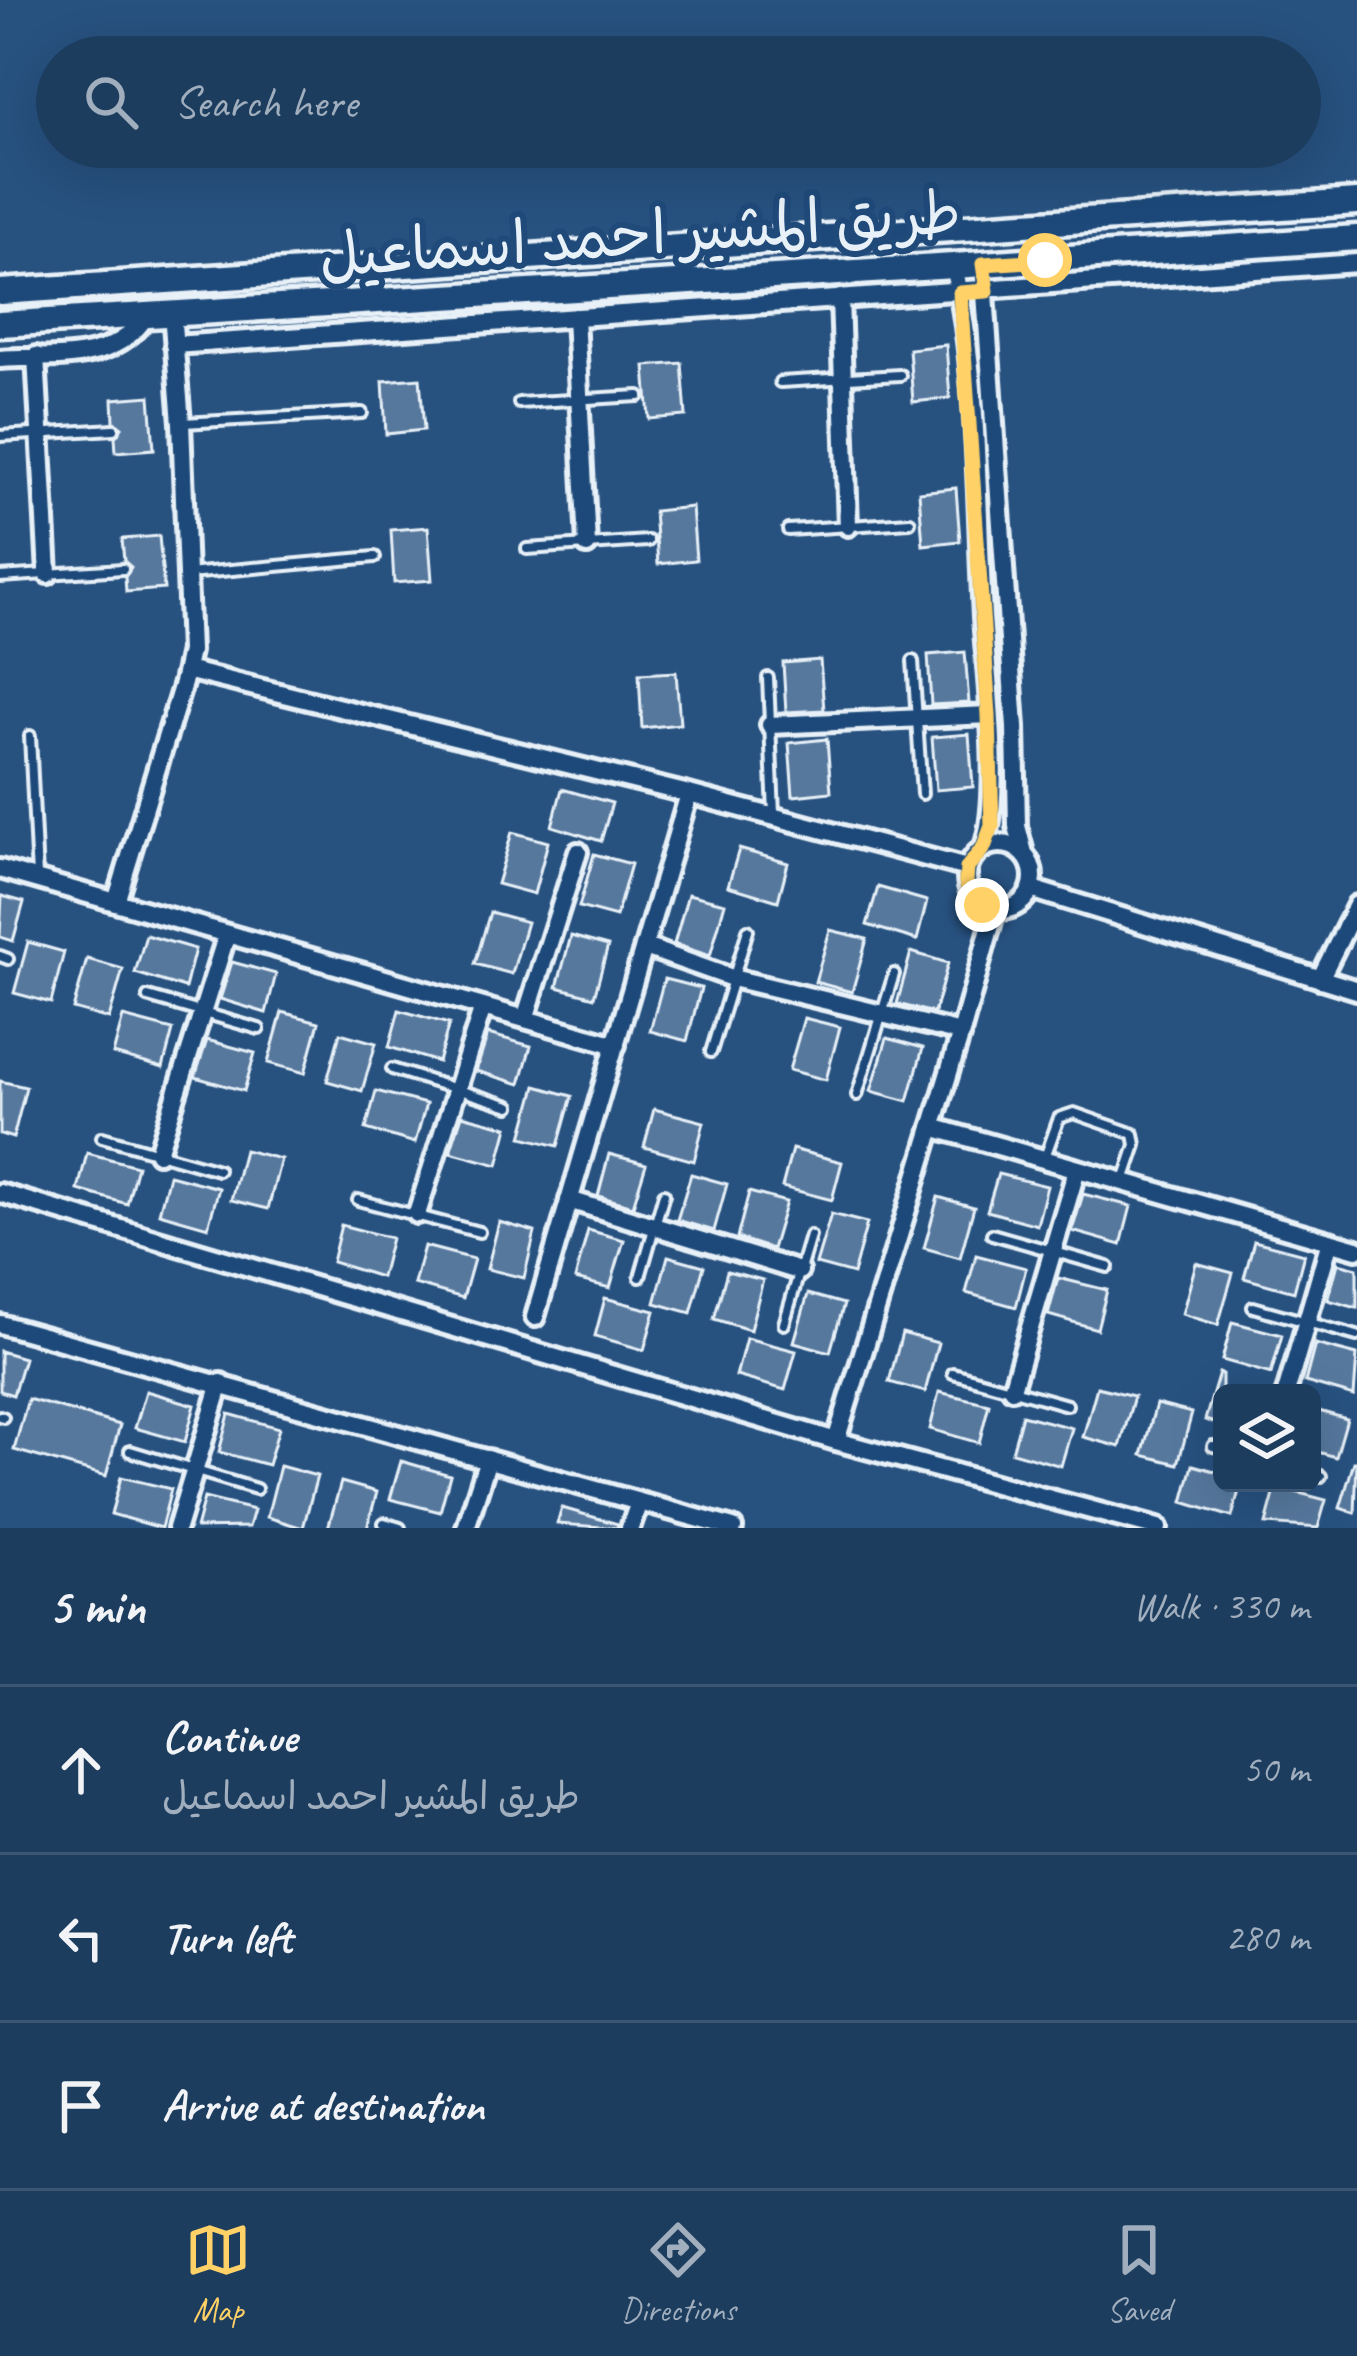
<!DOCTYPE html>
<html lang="en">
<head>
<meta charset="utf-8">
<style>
	:root { --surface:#1d3d5f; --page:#254465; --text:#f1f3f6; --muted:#a0aebd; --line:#3b5674; --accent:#ffd166 }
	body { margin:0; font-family:Caveat,"Playpen Sans Arabic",sans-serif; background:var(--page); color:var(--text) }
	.controls { position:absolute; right:36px; bottom:36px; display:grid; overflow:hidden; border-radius:18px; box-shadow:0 12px 48px #0002 }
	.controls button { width:108px; height:108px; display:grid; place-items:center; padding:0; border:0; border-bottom:3px solid var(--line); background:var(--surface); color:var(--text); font:60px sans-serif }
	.stop { position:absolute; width:36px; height:36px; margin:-27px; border:9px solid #ffd166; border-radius:50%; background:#fff }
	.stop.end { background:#ffd166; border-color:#fff; box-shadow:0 3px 12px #0008 }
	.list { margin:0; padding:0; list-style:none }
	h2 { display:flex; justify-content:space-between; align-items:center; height:156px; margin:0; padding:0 48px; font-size:51px }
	h2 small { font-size:39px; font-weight:400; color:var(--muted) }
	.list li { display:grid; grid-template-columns:78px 1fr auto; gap:36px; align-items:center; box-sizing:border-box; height:168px; padding:0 48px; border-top:3px solid var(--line) }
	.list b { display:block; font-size:45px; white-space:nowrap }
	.list p { margin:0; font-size:39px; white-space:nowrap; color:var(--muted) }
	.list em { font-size:39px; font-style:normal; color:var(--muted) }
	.icon { flex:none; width:66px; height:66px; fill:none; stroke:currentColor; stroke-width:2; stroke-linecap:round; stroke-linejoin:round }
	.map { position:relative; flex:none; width:1357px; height:1528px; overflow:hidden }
	.search { position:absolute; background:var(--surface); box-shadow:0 12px 48px #0002; left:36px; right:36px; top:36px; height:132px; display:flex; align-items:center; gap:30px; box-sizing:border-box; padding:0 42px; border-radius:66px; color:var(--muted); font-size:45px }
	.sheet { height:660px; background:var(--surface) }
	nav { display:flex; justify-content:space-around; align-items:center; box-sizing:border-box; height:168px; border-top:3px solid var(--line); background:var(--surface); font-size:33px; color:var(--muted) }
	nav a { display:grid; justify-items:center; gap:6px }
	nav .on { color:var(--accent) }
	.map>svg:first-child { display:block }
	.building { fill:#57789d; stroke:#e8f1f8; stroke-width:3 }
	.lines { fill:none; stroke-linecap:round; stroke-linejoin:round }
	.lane-casing { stroke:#e8f1f8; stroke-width:16 }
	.street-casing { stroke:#e8f1f8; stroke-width:26 }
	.secondary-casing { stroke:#e8f1f8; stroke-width:33 }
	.lane { stroke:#1f4a7a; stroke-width:8 }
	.street { stroke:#1f4a7a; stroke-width:16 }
	.secondary { stroke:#1f4a7a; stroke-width:24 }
	.route { stroke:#ffd166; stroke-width:15 }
	.labels { text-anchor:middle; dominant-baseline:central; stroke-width:12; stroke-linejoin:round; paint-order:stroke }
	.street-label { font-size:60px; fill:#e8f1f8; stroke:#1f4a7a }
</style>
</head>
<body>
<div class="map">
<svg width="1357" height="1528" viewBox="0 0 1357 1528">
	<rect width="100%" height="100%" fill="#27517f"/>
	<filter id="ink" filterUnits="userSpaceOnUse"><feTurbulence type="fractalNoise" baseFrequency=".00833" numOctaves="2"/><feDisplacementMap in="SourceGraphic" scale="24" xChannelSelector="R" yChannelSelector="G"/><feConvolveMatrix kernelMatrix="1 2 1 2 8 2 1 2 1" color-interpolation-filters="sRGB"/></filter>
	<g filter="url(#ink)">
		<!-- building -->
		<path class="building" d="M946,345L950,398L913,402L909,349Z
			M682,363L686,416L649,419L645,366Z
			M420,378L424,430L386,434L383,381Z
			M150,396L154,449L116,452L115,437L122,427L114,421L113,399Z
			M956,488L960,541L923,545L919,492Z
			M692,507L696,560L658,564L654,511Z
			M428,527L432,580L394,583L391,530Z
			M159,536L164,589L126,592L125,577L131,567L124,561L122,539Z
			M965,652L969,703L931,705L928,655Z
			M820,660L824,710L786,712L783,663Z
			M676,672L680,724L642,728L639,674Z
			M969,734L973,787L936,790L932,737Z
			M827,739L831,792L793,796L789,743Z
			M562,789L612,803L601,841L552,826Z
			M512,832L548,842L534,894L497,884Z
			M739,849L788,863L778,901L728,886Z
			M594,854L631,864L616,917L579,907Z
			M878,887L927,901L917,940L867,925Z
			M688,894L725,903L710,956L674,944Z
			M2,896L24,902L13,941L0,937Z
			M490,912L527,922L512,974L475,964Z
			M830,930L867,939L852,992L815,982Z
			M146,935L195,949L185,988L135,973Z
			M571,936L608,946L594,997L557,987Z
			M28,942L64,952L51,1003L14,993Z
			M911,952L948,963L934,1013L897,1004Z
			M87,959L123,969L109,1019L73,1009Z
			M232,962L276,974L266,1013L220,999Z
			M664,979L701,988L687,1041L650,1031Z
			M399,1010L449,1024L438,1062L389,1047Z
			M282,1012L319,1022L305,1073L268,1063Z
			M123,1017L173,1030L163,1068L113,1054Z
			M804,1018L840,1027L826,1080L789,1070Z
			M340,1033L376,1043L362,1091L327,1081Z
			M488,1034L531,1046L520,1084L476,1071Z
			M887,1038L923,1048L908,1101L871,1091Z
			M207,1040L255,1053L244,1091L195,1077Z
			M0,1081L26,1087L13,1138L0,1134Z
			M536,1086L572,1096L558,1146L522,1137Z
			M376,1091L426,1104L415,1143L366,1129Z
			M654,1109L704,1122L694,1161L644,1147Z
			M462,1115L508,1127L498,1165L450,1152Z
			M792,1149L842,1162L832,1200L782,1187Z
			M244,1150L281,1159L268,1209L231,1200Z
			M87,1153L137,1166L127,1204L78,1190Z
			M609,1154L646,1164L633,1206L598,1196Z
			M691,1174L727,1184L714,1231L677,1220Z
			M998,1174L1047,1186L1037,1225L987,1211Z
			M169,1175L219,1188L208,1227L159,1213Z
			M749,1192L786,1202L772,1249L737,1238Z
			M1083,1194L1131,1206L1121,1245L1072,1231Z
			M938,1197L974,1207L960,1258L924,1248Z
			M831,1214L867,1223L853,1274L816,1264Z
			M499,1222L535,1232L524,1278L487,1269Z
			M341,1225L391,1238L381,1277L332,1262Z
			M588,1230L624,1240L610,1288L575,1279Z
			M1254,1241L1304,1254L1294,1292L1244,1278Z
			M424,1246L474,1259L463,1298L414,1284Z
			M976,1255L1026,1268L1016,1307L966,1293Z
			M668,1256L704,1266L691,1313L655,1303Z
			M1196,1263L1233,1273L1218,1325L1182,1314Z
			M1338,1263L1357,1268V1308L1328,1300Z
			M727,1271L763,1280L750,1330L714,1319Z
			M1058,1278L1107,1290L1097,1329L1048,1315Z
			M808,1294L844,1304L830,1352L794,1342Z
			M605,1298L655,1311L644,1350L595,1336Z
			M1232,1322L1282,1335L1271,1374L1222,1360Z
			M902,1333L938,1343L925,1392L889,1382Z
			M746,1338L796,1351L785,1390L736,1376Z
			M1315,1344L1357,1355L1354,1396L1305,1382Z
			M0,1351L24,1358L13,1395L0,1391Z
			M1219,1373L1222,1374V1425L1205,1420Z
			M1097,1387L1134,1396L1120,1447L1083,1437Z
			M146,1391L195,1405L185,1442L135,1428Z
			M939,1392L989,1404L979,1443L930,1429Z
			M28,1399L120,1425L106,1476L14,1450Z
			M1156,1404L1192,1413L1178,1464L1142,1455Z
			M1312,1409L1347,1419L1336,1457L1314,1451L1317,1439L1312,1438Z
			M229,1414L279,1428L268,1465L219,1452Z
			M1022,1415L1072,1428L1061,1466L1012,1452Z
			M401,1461L450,1475L440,1512L390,1499Z
			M1354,1462H1357L1355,1513L1340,1508Z
			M1193,1465L1222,1473V1483H1241L1232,1517L1183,1502Z
			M280,1466L317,1476L303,1528L267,1517Z
			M121,1477L171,1489L161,1528L111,1514Z
			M341,1482L377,1492L367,1528H328Z
			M1276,1487L1326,1500L1318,1528L1266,1524Z
			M204,1498L254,1510L249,1527L196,1528Z
			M562,1508L618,1524L617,1528L557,1524Z"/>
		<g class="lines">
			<defs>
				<path id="lane" d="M780,382L900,375
					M519,403L639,396
					M183,423L362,413
					M0,436L114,429
					M788,530L910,522
					M527,549L648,541
					M188,574L375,557
					M0,577L123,569
					M913,661L922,794
					M768,678L774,814
					M30,736L37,877
					M0,956L8,959
					M148,997L259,1029
					M711,1052L748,930
					M392,1069L510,1106
					M857,1095L894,974
					M102,1137L218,1170
					M1045,1157L1059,1118L1074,1113L1134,1134L1136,1145L1124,1181
					M358,1200L479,1232
					M992,1234L1108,1267
					M640,1277L664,1194
					M1253,1307L1357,1336
					M784,1324L810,1236
					M953,1373L1067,1405
					M0,1416L3,1417
					M1213,1446L1222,1448
					M130,1451L256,1489
					M1312,1473L1321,1476
					M384,1523L400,1528"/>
				<path id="street" d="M983,264L1015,727L1017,826L1024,853
					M954,266C979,375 977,505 983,617C987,675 1002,795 984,847
					M840,298L848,526
					M575,317L587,545
					M174,345L1357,263
					M36,356L48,574
					M0,359C55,355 116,366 148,313
					M186,670L689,794L967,868
					M770,725L989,715
					M967 877a33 33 0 1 1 66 0a33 33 0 1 1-66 0Z
					M0,869L616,1045
					M1031,889L1357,990
					M116,902L183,683L190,651L181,423L172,312
					M645,947L732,978L961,1033
					M1320,979L1357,905
					M525,1019L578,852
					M932,1127L1357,1249
					M158,1153L227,934
					M0,1193L836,1441L1158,1528
					M569,1200L799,1271
					M417,1214L483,1007
					M535,1317L689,794
					M0,1324L733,1528
					M1012,1389L1077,1169
					M1286,1393L1330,1241
					M836,1441L961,1033L995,910
					M177,1528L221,1383
					M466,1528L488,1459
					M630,1528L639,1502"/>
				<path id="secondary" d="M0,292L1357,202
					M0,324L954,266L1357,238"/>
			</defs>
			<!-- lane casing -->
			<use href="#lane" class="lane-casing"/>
			<!-- street casing -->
			<use href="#street" class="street-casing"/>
			<!-- secondary casing -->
			<use href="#secondary" class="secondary-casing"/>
			<!-- lane -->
			<use href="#lane" class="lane"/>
			<!-- street -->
			<use href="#street" class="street"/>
			<!-- secondary -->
			<use href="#secondary" class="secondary"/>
		</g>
	</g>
	<g class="lines" filter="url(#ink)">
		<!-- route -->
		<path class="route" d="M982,905L971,896L966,882L967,868L984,847L992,826L989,715L960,293L987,291L983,264L1045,260"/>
	</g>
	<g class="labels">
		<!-- street labels -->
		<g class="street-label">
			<text transform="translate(640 234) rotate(-4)">طريق المشير احمد اسماعيل</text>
		</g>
	</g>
</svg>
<div class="controls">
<button><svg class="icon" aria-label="layers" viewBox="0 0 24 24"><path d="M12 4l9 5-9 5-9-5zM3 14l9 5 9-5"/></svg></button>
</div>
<div class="stop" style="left:1045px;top:260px"></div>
<div class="stop end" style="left:982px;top:905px"></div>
<div class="search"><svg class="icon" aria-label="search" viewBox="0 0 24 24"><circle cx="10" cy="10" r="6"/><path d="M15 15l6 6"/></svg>Search here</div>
</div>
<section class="sheet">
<h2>5 min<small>Walk · 330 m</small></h2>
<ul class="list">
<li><svg class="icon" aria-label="ahead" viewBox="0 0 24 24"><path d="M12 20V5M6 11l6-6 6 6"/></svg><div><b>Continue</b><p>طريق المشير احمد اسماعيل</p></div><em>50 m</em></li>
<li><svg class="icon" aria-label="left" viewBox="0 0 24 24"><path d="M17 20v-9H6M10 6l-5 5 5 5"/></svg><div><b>Turn left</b></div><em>280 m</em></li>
<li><svg class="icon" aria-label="arrive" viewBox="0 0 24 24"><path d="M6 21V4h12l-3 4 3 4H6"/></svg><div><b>Arrive at destination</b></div></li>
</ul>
</section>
<nav>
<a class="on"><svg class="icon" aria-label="map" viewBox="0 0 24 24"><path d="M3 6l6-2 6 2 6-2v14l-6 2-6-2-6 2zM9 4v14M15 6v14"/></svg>Map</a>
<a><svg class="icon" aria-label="directions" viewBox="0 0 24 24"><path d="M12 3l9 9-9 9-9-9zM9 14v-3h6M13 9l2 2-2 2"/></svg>Directions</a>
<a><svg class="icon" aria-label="saved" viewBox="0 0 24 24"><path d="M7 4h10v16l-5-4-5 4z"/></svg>Saved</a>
</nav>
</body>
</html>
